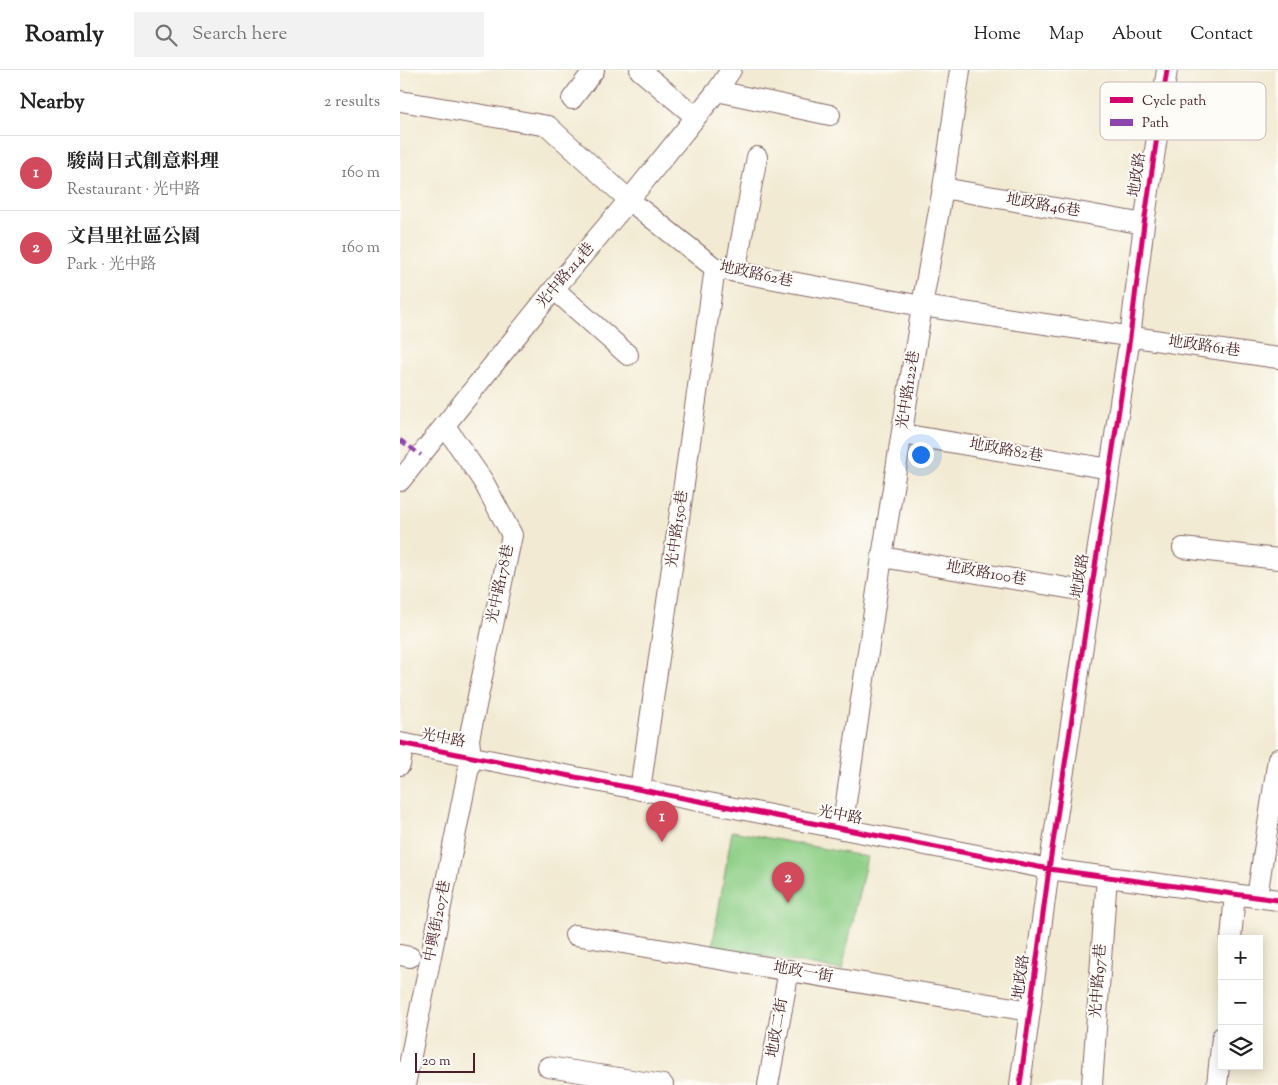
<!DOCTYPE html>
<html lang="en">
<head>
<meta charset="utf-8">
<style>
	:root { --surface:#fff; --page:#f2f2f2; --text:#222; --muted:#767676; --line:#e0e0e0; --accent:#d1495b }
	body { margin:0; font-family:"Sorts Mill Goudy","Noto Serif TC",serif; background:var(--page); color:var(--text) }
	.controls { position:absolute; right:15px; bottom:15px; display:grid; overflow:hidden; border-radius:0px; box-shadow:0 2px 12px #0003 }
	.controls button { width:45px; height:45px; display:grid; place-items:center; padding:0; border:0; border-bottom:1px solid var(--line); background:var(--surface); color:var(--text); font:25px sans-serif }
	.scale { position:absolute; left:15px; bottom:12px; width:60px; box-sizing:border-box; padding-left:5px; border:2px solid #4a1f2b; border-top:0; font-size:14px; line-height:18px; white-space:nowrap; color:#4a1f2b; -webkit-text-stroke:4px #fdfcf7; paint-order:stroke }
	.you { position:absolute; left:520px; top:384px; width:18px; height:18px; margin:-12px; border:4px solid #fff; border-radius:50%; background:#1a73e8; box-shadow:0 0 0 8px #1a73e833 }
	.badge { display:grid; place-items:center; width:32px; height:32px; border-radius:50%; background:var(--accent); color:#fff; font-size:16px; font-weight:700 }
	.pin { position:absolute; translate:-50% -41px; filter:drop-shadow(0 1px 2px #0008) }
	.pin::after { content:''; position:absolute; top:26px; width:18px; height:15px; background:inherit; clip-path:polygon(0 0,100% 0,50% 100%) }
	.list { margin:0; padding:0; list-style:none }
	h2 { display:flex; justify-content:space-between; align-items:center; height:65px; margin:0; padding:0 20px; font-size:21px }
	h2 small { font-size:16px; font-weight:400; color:var(--muted) }
	.list li { display:grid; grid-template-columns:32px 1fr auto; gap:15px; align-items:center; box-sizing:border-box; height:75px; padding:0 20px; border-top:1px solid var(--line) }
	.list b { display:block; font-size:19px; white-space:nowrap }
	.list p { margin:0; font-size:16px; white-space:nowrap; color:var(--muted) }
	.list em { font-size:16px; font-style:normal; color:var(--muted) }
	.icon { flex:none; width:28px; height:28px; fill:none; stroke:currentColor; stroke-width:2; stroke-linecap:round; stroke-linejoin:round }
	.map { position:relative; flex:none; width:878px; height:1015px; overflow:hidden }
	header { display:flex; align-items:center; gap:30px; box-sizing:border-box; height:70px; padding:0 25px; background:var(--surface); border-bottom:1px solid var(--line) }
	header strong { font-size:24px }
	nav { display:flex; gap:28px; margin-inline-start:auto; font-size:18px }
	.search { width:350px; height:45px; background:var(--page); display:flex; align-items:center; gap:12px; box-sizing:border-box; padding:0 18px; border-radius:0px; color:var(--muted); font-size:19px }
	main { display:flex }
	aside { flex:1; background:var(--surface) }
	.map>svg:first-child { display:block }
	.green { fill:#8ecf86; stroke:#6c7758 }
	.lines { fill:none; stroke-linecap:round; stroke-linejoin:round }
	.minor-casing { stroke:#856665; stroke-width:22 }
	.minor { stroke:#fff; stroke-width:20 }
	.quiet { stroke:#8e44ad; stroke-width:4; stroke-dasharray:8 4; stroke-linecap:butt }
	.cycleway-casing { stroke:#fdfcf7; stroke-width:8 }
	.cycleway { stroke:#d6006c; stroke-width:5 }
	.labels { text-anchor:middle; dominant-baseline:central; stroke-width:4; stroke-linejoin:round; paint-order:stroke }
	.street-label { font-size:15px; fill:#4a1f2b; stroke:#fdfcf7 }
	.key { fill:#fdfcf7; stroke:#c7baba; stroke-width:1 }
	.key-label { font-size:14px; fill:#4a1f2b }
</style>
</head>
<body>
<header>
<strong>Roamly</strong>
<div class="search"><svg class="icon" aria-label="search" viewBox="0 0 24 24"><circle cx="10" cy="10" r="6"/><path d="M15 15l6 6"/></svg>Search here</div>
<nav><a>Home</a><a>Map</a><a>About</a><a>Contact</a></nav>
</header>
<main>
<aside>
<h2>Nearby<small>2 results</small></h2>
<ul class="list">
<li><span class="badge">1</span><div><b>駿崗日式創意料理</b><p>Restaurant · 光中路</p></div><em>160 m</em></li>
<li><span class="badge">2</span><div><b>文昌里社區公園</b><p>Park · 光中路</p></div><em>160 m</em></li>
</ul>
</aside>
<div class="map">
<svg width="878" height="1015" viewBox="0 0 878 1015">
	<rect width="100%" height="100%" fill="#fdfcf7"/>
	<filter id="ink" filterUnits="userSpaceOnUse"><feTurbulence type="fractalNoise" baseFrequency=".02" numOctaves="2"/><feDisplacementMap in="SourceGraphic" scale="10" xChannelSelector="R" yChannelSelector="G"/><feConvolveMatrix kernelMatrix="1 2 1 2 8 2 1 2 1" color-interpolation-filters="sRGB"/></filter>
	<filter id="wash" filterUnits="userSpaceOnUse"><feTurbulence type="fractalNoise" baseFrequency=".0096" numOctaves="4" result="noise"/><feDisplacementMap in="SourceGraphic" scale="20" xChannelSelector="R" yChannelSelector="G"/><feGaussianBlur stdDeviation="1.12" result="paint"/><feColorMatrix in="noise" values="0 0 0 0 0 0 0 0 0 0 0 0 0 0 0 0 0 1.4 0 .05"/><feComposite in="paint" operator="in"/></filter>
	<g filter="url(#wash)">
		<rect width="100%" height="100%" fill="#f2ead2"/>
		<!-- green -->
		<path class="green" d="M332,761L467,787L442,900L312,878Z"/>
	</g>
	<g filter="url(#ink)">
		<g class="lines">
			<defs>
				<path id="minor" d="M240,0L296,47
					M317,21L430,45
					M172,29L194,0
					M0,31L148,56L229,130L315,198L522,236L878,288
					M543,118L744,154
					M335,202L357,87
					M154,219L228,285
					M502,364L710,399
					M0,411L154,219L229,130L317,21L331,0
					M783,478L878,489
					M482,487L691,522
					M0,673L649,799L878,830
					M0,695L4,674
					M240,720L315,198
					M442,759L482,487L522,236L543,118L560,0
					M857,827L878,689
					M175,865L630,941
					M831,869L835,824
					M0,885L10,887
					M148,997L263,1015
					M5,1015L71,687L69,669L112,465L83,411L45,356
					M368,1015L389,900
					M620,1015L649,799L730,267L744,154L767,0
					M692,1015L707,806
					M817,1015L822,967"/>
			</defs>
			<!-- minor casing -->
			<use href="#minor" class="minor-casing"/>
			<!-- minor -->
			<use href="#minor" class="minor"/>
			<!-- quiet -->
			<path class="quiet" d="M0,370L21,385"/>
			<defs>
				<path id="cycleway" d="M0,673L649,799L878,830
					M620,1015L649,799L730,267L744,154L767,0"/>
			</defs>
			<!-- cycleway casing -->
			<use href="#cycleway" class="cycleway-casing"/>
			<!-- cycleway -->
			<use href="#cycleway" class="cycleway"/>
		</g>
	</g>
	<g class="labels">
		<!-- street labels -->
		<g class="street-label">
			<text transform="translate(738 105) rotate(-82)">地政路</text>
			<text transform="translate(643 136) rotate(10)">地政路46巷</text>
			<text transform="translate(356 205) rotate(12)">地政路62巷</text>
			<text transform="translate(166 206) rotate(-50)">光中路214巷</text>
			<text transform="translate(804 277) rotate(8)">地政路61巷</text>
			<text transform="translate(509 320) rotate(-81)">光中路122巷</text>
			<text transform="translate(606 381) rotate(10)">地政路82巷</text>
			<text transform="translate(278 459) rotate(-82)">光中路150巷</text>
			<text transform="translate(586 504) rotate(10)">地政路100巷</text>
			<text transform="translate(681 506) rotate(-81)">地政路</text>
			<text transform="translate(101 514) rotate(-78)">光中路178巷</text>
			<text transform="translate(43 669) rotate(11)">光中路</text>
			<text transform="translate(440 746) rotate(11)">光中路</text>
			<text transform="translate(38 851) rotate(-79)">中興街207巷</text>
			<text transform="translate(403 903) rotate(10)">地政一街</text>
			<text transform="translate(622 907) rotate(-83)">地政路</text>
			<text transform="translate(699 911) rotate(-86)">光中路97巷</text>
			<text transform="translate(378 958) rotate(-80)">地政二街</text>
		</g>
	</g>
	<!-- legend -->
	<rect x="700" y="12" width="166" height="58" rx="8" class="key"/>
	<rect x="710" y="27" width="23" height="6" fill="#d6006c"/>
	<rect x="710" y="49" width="23" height="7" fill="#8e44ad"/>
	<g class="key-label">
		<text x="742" y="35">Cycle path</text>
		<text x="742" y="57">Path</text>
	</g>
</svg>
<div class="controls">
<button>+</button>
<button>−</button>
<button><svg class="icon" aria-label="layers" viewBox="0 0 24 24"><path d="M12 4l9 5-9 5-9-5zM3 14l9 5 9-5"/></svg></button>
</div>
<div class="scale">20 m</div>
<div class="you"></div>
<div class="pin badge" style="left:262px;top:772px">1</div>
<div class="pin badge" style="left:388px;top:833px">2</div>
</div>
</main>
</body>
</html>
